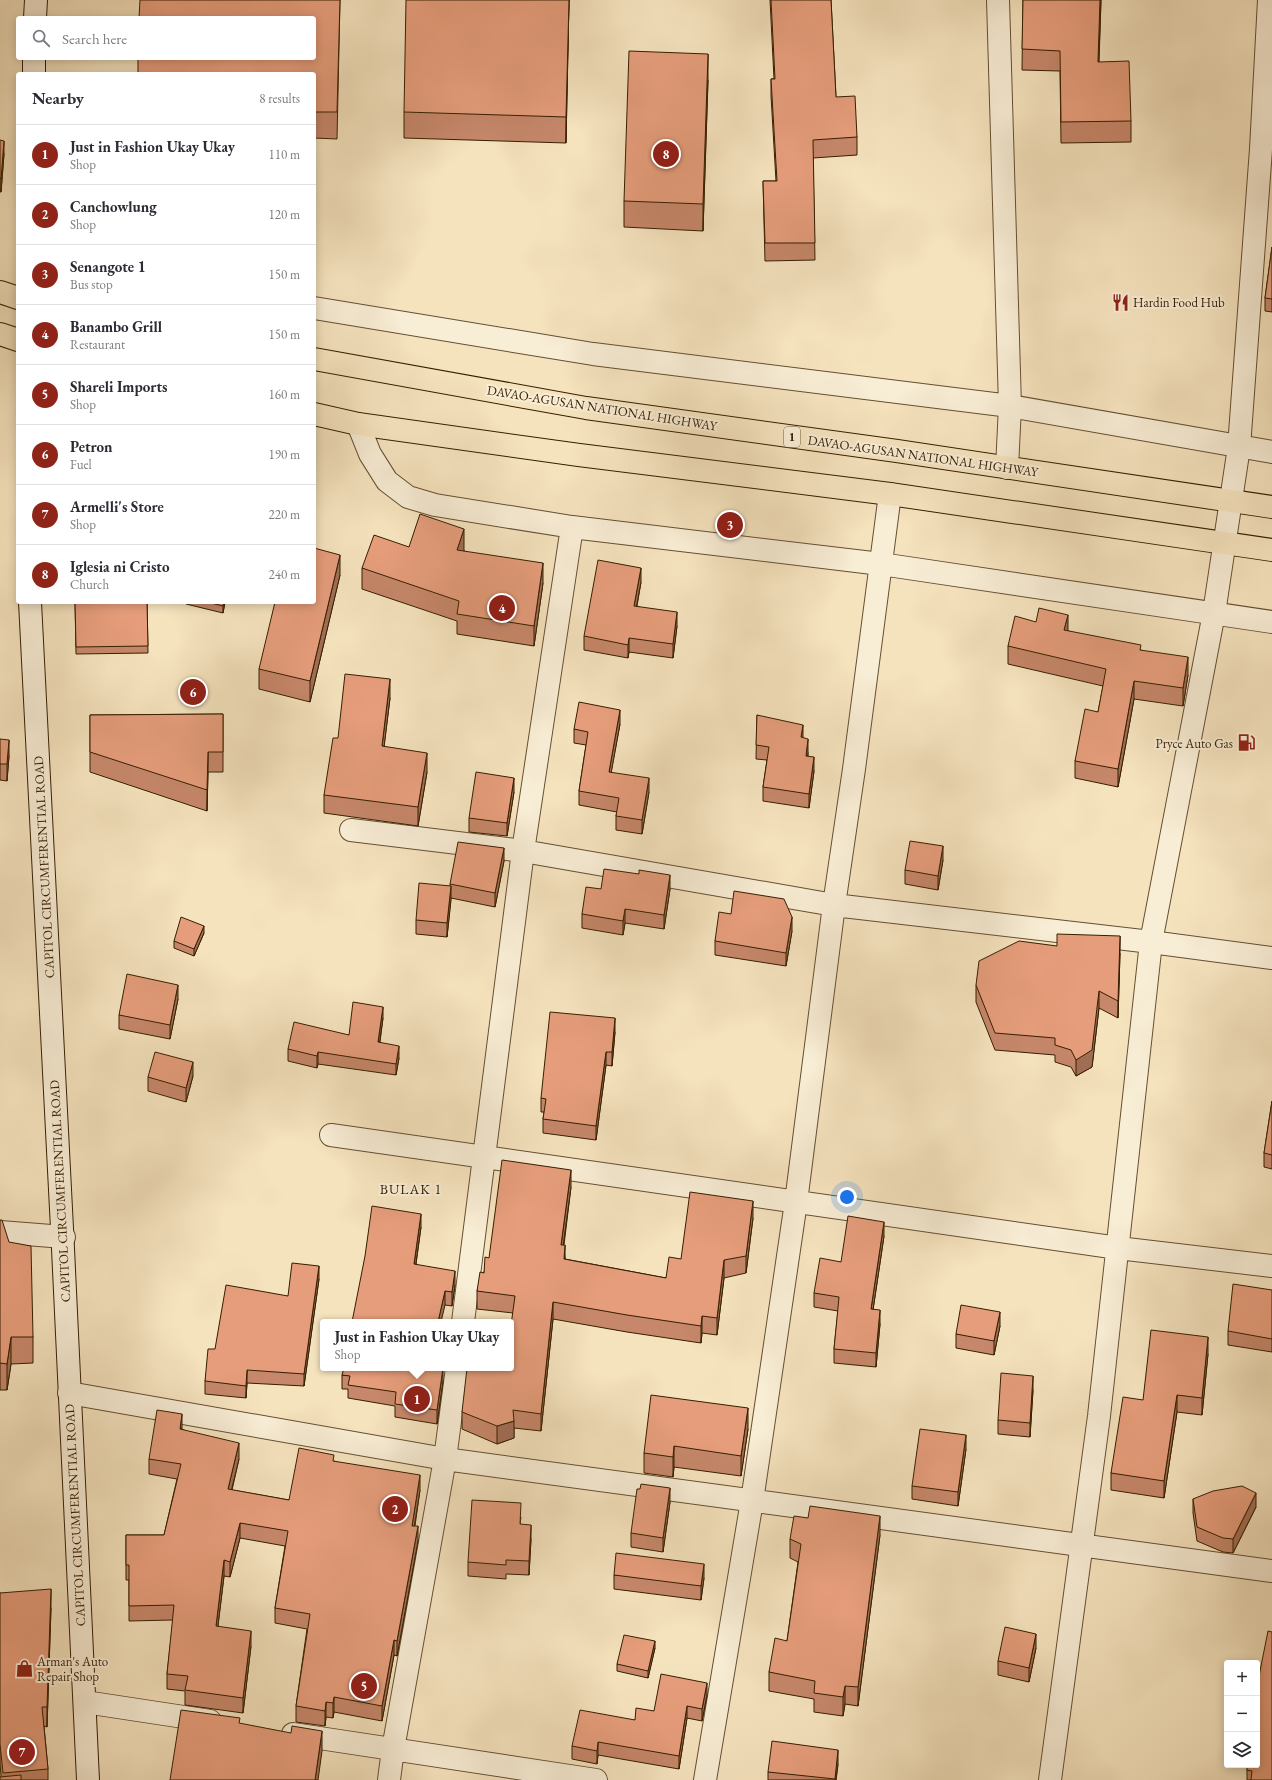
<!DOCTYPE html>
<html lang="en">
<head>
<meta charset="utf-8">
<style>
	:root { --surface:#fff; --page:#f2f2f3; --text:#2b2b33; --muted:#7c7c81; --line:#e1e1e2; --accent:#8f2418 }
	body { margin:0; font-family:"EB Garamond",serif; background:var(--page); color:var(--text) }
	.controls { position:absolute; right:12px; bottom:12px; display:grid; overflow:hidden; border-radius:4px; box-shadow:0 2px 10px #0003 }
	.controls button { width:36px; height:36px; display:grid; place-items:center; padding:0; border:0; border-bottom:1px solid var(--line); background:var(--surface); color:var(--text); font:20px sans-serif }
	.you { position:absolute; left:847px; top:1197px; width:14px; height:14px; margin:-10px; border:3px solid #fff; border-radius:50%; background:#1a73e8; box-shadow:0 0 0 6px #1a73e833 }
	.badge { display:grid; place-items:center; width:26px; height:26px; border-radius:50%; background:var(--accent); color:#fff; font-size:13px; font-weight:700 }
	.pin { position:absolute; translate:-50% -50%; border:2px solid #fff; box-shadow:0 1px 4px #0006 }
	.popup { position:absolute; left:320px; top:1319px; width:194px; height:52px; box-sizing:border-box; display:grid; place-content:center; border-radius:4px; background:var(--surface); filter:drop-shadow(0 1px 3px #0005); font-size:13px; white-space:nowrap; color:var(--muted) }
	.popup b { font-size:15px; color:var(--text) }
	.popup::after { content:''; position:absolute; left:50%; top:100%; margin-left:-8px; border:8px solid transparent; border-top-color:var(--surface) }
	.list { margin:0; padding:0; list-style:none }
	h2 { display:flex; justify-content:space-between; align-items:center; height:52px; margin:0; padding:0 16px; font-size:17px }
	h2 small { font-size:13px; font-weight:400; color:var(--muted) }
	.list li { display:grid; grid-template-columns:26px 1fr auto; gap:12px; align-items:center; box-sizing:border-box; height:60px; padding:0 16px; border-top:1px solid var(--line) }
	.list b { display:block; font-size:15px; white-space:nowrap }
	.list p { margin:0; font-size:13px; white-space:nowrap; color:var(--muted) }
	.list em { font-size:13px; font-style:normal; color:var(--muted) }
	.icon { flex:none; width:22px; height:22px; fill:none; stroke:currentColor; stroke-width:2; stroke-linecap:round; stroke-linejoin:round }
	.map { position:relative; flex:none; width:1272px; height:1780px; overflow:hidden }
	.search { position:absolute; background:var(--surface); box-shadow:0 2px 10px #0003; left:16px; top:16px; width:300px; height:44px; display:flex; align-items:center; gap:10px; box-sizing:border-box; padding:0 14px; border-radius:4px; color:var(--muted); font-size:15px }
	.panel { position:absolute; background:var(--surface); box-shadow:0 2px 10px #0003; left:16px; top:72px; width:300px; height:532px; border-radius:4px }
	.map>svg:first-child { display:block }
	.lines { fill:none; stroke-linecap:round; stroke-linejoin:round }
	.street-casing { stroke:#654f30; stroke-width:24 }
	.secondary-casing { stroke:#351e00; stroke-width:24 }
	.highway-casing { stroke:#351e00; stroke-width:24 }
	.street { stroke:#f8edd5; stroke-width:22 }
	.secondary { stroke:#f8edd5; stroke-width:22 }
	.highway { stroke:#f5e3be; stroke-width:22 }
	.wall { fill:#c6876a; stroke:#351e00 }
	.shaded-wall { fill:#a16e56; stroke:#351e00 }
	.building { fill:#e69d7b; stroke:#351e00 }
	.labels { text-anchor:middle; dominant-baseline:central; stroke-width:4; stroke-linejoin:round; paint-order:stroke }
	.shield { fill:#f8edd5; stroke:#705c40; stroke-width:1 }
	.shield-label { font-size:12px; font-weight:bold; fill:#351e00 }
	.poi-label { font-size:13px; fill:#351e00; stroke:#f8edd5; text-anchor:start }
	.street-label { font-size:13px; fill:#351e00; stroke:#f8edd5 }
	.neighbourhood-label { font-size:14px; letter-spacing:1px; fill:#351e00; stroke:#f8edd5 }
</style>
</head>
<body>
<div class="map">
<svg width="1272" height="1780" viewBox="0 0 1272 1780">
	<rect width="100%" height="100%" fill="#f5e3be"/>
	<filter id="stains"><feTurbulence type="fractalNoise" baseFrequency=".005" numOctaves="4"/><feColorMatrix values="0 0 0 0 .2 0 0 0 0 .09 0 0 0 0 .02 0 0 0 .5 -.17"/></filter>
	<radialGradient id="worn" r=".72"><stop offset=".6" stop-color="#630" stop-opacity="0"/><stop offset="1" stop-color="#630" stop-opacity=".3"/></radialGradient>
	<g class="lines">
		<defs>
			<path id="street" d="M998,0L1010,406L1007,468
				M314,308L593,354L1010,406L1272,452
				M358,424L370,454L387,481L408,497L435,505L572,527L881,564L1272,622
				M351,830L523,851L834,905L1151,942L1272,958
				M331,1135L1118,1248L1272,1266
				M0,1232L64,1237
				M463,1322L523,851L572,527
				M69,1393L445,1459L1272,1571
				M85,1702L210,1721
				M293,1734L596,1780
				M389,1780L393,1749L445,1459L457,1368
				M705,1780L752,1501L796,1202L834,905L854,769L890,494
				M1050,1780L1099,1416L1151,942L1214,613L1239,447L1261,149L1269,0"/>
			<path id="secondary" d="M35,18L36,0
				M34,74V58
				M30,602C50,995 71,1387 88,1780"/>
			<path id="highway" d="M0,292L18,298
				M0,334L18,340
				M314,359L586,408L897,451L1272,507
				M314,414L358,424L579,455L890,494L1272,550"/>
		</defs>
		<!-- street casing -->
		<use href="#street" class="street-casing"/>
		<!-- secondary casing -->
		<use href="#secondary" class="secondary-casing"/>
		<!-- highway casing -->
		<use href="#highway" class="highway-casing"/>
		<!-- street -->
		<use href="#street" class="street"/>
		<!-- secondary -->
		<use href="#secondary" class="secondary"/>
		<!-- highway -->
		<use href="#highway" class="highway"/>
	</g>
	<!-- wall -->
	<path class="wall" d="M140,0H340L337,139L314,138V74Z
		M569,0L566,143L404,138V112Z
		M770,0H831L836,97L857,137V155L813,158L815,260L765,261L763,181H776L771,96V79H774Z
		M1023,0H1101L1099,62L1131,121V142L1061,143L1060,71L1022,70Z
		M708,80L703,231L624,227V201Z
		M0,140L4,154L1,192H0Z
		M1272,247V312L1265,311V298Z
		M409,547L464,550V551L543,583L534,646L457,634V621L362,589V568Z
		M340,575L310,702L259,689V669Z
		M641,582L637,606L677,626L673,658L629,652L628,658L584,650V636Z
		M75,602H147L148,653L76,654Z
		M186,602H225L223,613L186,604Z
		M1068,631L1141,650L1188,675L1183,706L1134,699L1118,787L1075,778V761L1098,712L1103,686L1008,664V646Z
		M390,698L384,746L427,772L418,826L324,813V795Z
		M223,714V772H208L207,811L90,772V715Z
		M757,715L803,737L808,753V756L814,771L809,808L763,801V787L767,760L756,759Z
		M620,724L611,772L649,792L642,834L616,830V816L617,812L579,805V791L586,745L574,743V729Z
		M0,739L9,756L7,781L0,780Z
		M514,792L507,836L469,832V818Z
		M943,860L938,890L905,884V870Z
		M504,861L495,907L451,898L447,937L416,934V920L450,886V884Z
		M601,889H670L664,929L625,923L623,935L582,928V914Z
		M731,914L792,931L786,966L715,955V941Z
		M204,933L194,956L174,948V941Z
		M1120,953L1118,1018L1099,1008L1092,1067L1076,1076L1071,1067L1055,1062V1055L995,1050L976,1002V985Z
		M178,999L170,1039L119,1029V1015Z
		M383,1018L380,1042L399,1058L396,1075L318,1064L317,1068L288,1061V1049L349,1035Z
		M615,1032L612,1066L606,1065L596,1140L543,1133V1119L544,1112H541V1098Z
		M193,1076L186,1102L148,1091V1077Z
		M1272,1101V1169L1264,1167V1153Z
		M571,1187L564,1245L565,1259L666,1278L681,1259L753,1218L746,1273L724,1278L717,1335L702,1333L701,1343L627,1332L553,1319L541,1431L514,1428V1438L497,1444L462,1429V1412L479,1369L511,1368L513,1313L477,1309V1291L489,1258Z
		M0,1220L33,1337V1363L11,1364L7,1390H0Z
		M421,1227L416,1264L455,1285L452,1306L445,1305L352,1322Z
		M884,1236L873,1310L880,1324L876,1367L834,1363V1349L838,1311L814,1307V1293L841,1262Z
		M319,1279L304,1386L247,1383L246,1398L205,1394V1381L215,1349L288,1296Z
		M1272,1290V1352L1228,1345V1331Z
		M1000,1326L994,1355L956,1348V1334Z
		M1208,1354L1202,1415L1177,1412L1164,1498L1111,1490V1473L1143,1400Z
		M342,1375L443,1381L437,1424L395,1417V1406L348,1398V1389H342Z
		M1033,1390L1030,1437L998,1434V1420Z
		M182,1429L239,1459L232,1490L289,1500L334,1461L420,1490L415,1526L418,1541L397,1656L394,1655L382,1721L334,1712L333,1718L326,1717L325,1726L296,1722V1706L307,1629L275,1623V1608L285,1546L240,1538L230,1577L224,1576L218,1626L251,1646L243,1713L185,1705V1691L167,1689V1674L173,1620L129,1621V1580H126V1535H164L177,1479L149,1474V1459Z
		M748,1429L741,1476L674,1467L673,1477L644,1473V1453Z
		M966,1449L958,1506L912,1499V1486Z
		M1193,1499L1256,1507L1233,1553L1223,1552L1197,1541L1193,1513Z
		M670,1502L663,1552L631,1547V1533Z
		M521,1517L520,1524L531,1539L529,1575L506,1574V1579L468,1576V1562Z
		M880,1535L858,1706L845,1704L843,1716L814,1712V1699L769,1691V1672L787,1641L798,1562L790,1558V1539Z
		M614,1575L704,1578L701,1600L614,1589Z
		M0,1593L51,1608L47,1727L44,1726L48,1769V1780H0L1,1776L0,1763Z
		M1272,1632V1780H1247V1770Z
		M655,1648L648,1678L617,1671V1664Z
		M1036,1648L1029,1682L998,1675V1661Z
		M707,1695L702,1721L687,1718L679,1769L598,1755L597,1764L572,1759V1746L635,1720L654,1711Z
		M838,1764L836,1780H768V1772Z"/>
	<!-- shaded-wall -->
	<path class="shaded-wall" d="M569,0L566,143V117Z
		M1100,0H1101L1098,82V62Z
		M708,54V80L703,231V204Z
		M4,141V154L1,192V179Z
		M464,529V550L457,571V550Z
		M340,555V575L310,702V681Z
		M543,563V583L534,646V626Z
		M641,568V582L634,620V606Z
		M224,602H225L223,613V606Z
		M677,612V626L673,658V644Z
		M1068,615V633L1064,630Z
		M629,638V652L628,658V645Z
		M1188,657V675L1183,706V688Z
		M390,679V698L382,764V746Z
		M1134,681V699L1118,787V769Z
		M620,710V724L609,785V772Z
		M803,725V739L801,737Z
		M808,739V753L806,770V756Z
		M9,740V756L7,781V764Z
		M208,752V772L207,811V790Z
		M427,753V772L418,826V807Z
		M814,757V771L809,808V794Z
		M514,778V792L507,836V823Z
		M649,778V792L642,834V820Z
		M943,846V860L938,890V876Z
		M504,848V861L495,907V893Z
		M670,875V889L664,929V915Z
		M451,886V900L447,937V923Z
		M625,909V923L623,935V921Z
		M792,917V931L786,966V953Z
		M204,926V933L194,956V949Z
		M1120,936V953L1118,1018V1001Z
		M178,985V999L170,1039V1025Z
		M1099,991V1008L1092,1067L1076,1076V1060Z
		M383,1007V1018L378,1053V1042Z
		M615,1018V1032L612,1066V1052Z
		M399,1046V1058L396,1075V1064Z
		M318,1052V1064L317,1068V1056Z
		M606,1052V1065L596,1140V1126Z
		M193,1062V1076L186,1102V1088Z
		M571,1170V1187L561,1262V1245Z
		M753,1201V1218L746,1273V1256Z
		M421,1214V1227L414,1277V1264Z
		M884,1222V1236L871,1323V1309Z
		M565,1245V1263L564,1259Z
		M724,1260V1278L717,1335V1318Z
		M319,1266V1279L304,1386V1374Z
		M455,1271V1285L452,1306V1292Z
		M445,1291V1305L441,1322H438Z
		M553,1302V1319L541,1431V1414Z
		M880,1310V1324L876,1367V1353Z
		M1000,1312V1326L994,1355V1341Z
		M702,1316V1333L701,1343V1326Z
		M11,1337V1364L7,1390V1364Z
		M1208,1337V1354L1202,1415V1398Z
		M443,1368V1381L437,1424V1410Z
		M247,1370V1383L246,1398V1386Z
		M1033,1376V1390L1030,1437V1423Z
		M1177,1395V1412L1164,1498V1481Z
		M748,1408V1429L741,1476V1456Z
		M182,1414V1429H180Z
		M514,1421V1438L497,1444V1426Z
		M966,1435V1449L958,1506V1492Z
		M239,1443V1459L228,1504V1489Z
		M674,1446V1467L673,1477V1457Z
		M420,1475V1490L412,1541V1526Z
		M670,1488V1502L663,1552V1538Z
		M1256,1493V1507L1233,1553V1539Z
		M880,1516V1535L858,1706V1687Z
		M240,1523V1538L230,1577V1562Z
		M531,1525V1539L529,1575V1561Z
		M418,1526V1541L397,1656V1641Z
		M224,1560V1576L216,1641V1626Z
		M704,1564V1578L701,1600V1586Z
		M51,1589V1608L47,1727V1707Z
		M251,1631V1646L243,1713V1698Z
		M1036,1634V1648L1029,1682V1668Z
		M394,1640V1655L382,1721V1706Z
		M655,1641V1648L648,1678V1671Z
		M707,1683V1695L702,1721V1709Z
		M845,1686V1704L843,1716V1697Z
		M334,1697V1712L333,1718V1703Z
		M326,1702V1717L325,1726V1711Z
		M687,1706V1718L679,1769V1756Z
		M322,1731V1751L318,1780H315Z
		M598,1742V1755L597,1764V1751Z
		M838,1750V1764L836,1780H835Z"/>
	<!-- building -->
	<path class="building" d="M140,0H340L337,112H314V74H138V58H314V18H139Z
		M406,0H569L566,117L404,112Z
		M771,0H831L836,97L855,96L857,137L813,140L815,243H765L763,181H777L771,79H775Z
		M1023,0H1100L1098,62L1129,61L1131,121L1061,122L1060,51L1022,49Z
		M629,51L708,54L703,204L624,201Z
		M0,140L4,141L1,179L0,178Z
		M1272,247V299L1265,298Z
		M420,514L464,529L457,550L543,563L534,626L457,614L459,601L362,568L374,535L409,547Z
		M314,548L340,555L310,681L259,669L275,602H314Z
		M598,560L641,568L634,606L677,612L673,644L629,638L628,645L584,636Z
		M75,602H147L148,646L76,647Z
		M207,602H224L223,606Z
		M1039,608L1068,615L1064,630L1141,645L1140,650L1188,657L1183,688L1134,681L1118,769L1075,761L1085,709L1098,712L1106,669L1008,646L1015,616L1036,622Z
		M345,674L390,679L382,746L427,753L418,807L324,795L333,738H338Z
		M579,702L620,710L609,772L649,778L642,820L616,816L619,798L579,791L588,732L574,729Z
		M223,714V752H208L207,790L90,752V715Z
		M757,715L803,725L801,737L808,739L806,756L814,757L809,794L763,787L769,747L756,745Z
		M0,739L9,740L7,764H0Z
		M476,772L514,778L507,823L469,818Z
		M910,841L943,846L938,876L905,870Z
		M458,842L504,848L495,893L450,884Z
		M604,869L639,874V870L670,875L664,915L625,909L623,921L582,914L586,887L601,889Z
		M419,883L451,886L447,923L416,920Z
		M734,891L784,899L792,917L786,953L715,941L719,912L731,914Z
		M181,917L204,926L194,949L174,941Z
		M1057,934L1120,936L1118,1001L1099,991L1092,1050L1076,1060L1071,1050L1055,1045V1038L995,1033L976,985L979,961L1019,941L1057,946Z
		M127,974L178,985L170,1025L119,1015Z
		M353,1002L383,1007L378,1042L399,1046L396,1064L318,1052L317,1056L288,1049L294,1022L349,1035Z
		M550,1012L615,1018L612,1052H606L596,1126L543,1119L546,1099L541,1098Z
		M155,1052L193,1062L186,1088L148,1077Z
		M1272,1101V1155L1264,1153Z
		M502,1160L571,1170L561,1245H565L564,1259L666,1278L669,1257L681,1259L690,1192L753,1201L746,1256L724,1260L717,1318L702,1316L701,1326L627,1315L553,1302L541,1414L513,1410L514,1421L497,1426L462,1412L467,1368L479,1369V1368H511V1325L515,1296L477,1291L480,1272L484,1273L485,1257L489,1258Z
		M372,1206L421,1214L414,1264L455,1271L452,1292L445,1291L438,1322H352L365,1256Z
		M848,1216L884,1222L871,1309L880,1310L876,1353L834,1349L839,1297L814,1293L820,1258L841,1262Z
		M0,1220H2L9,1242L31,1246L33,1337H11L7,1364L0,1363Z
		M292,1263L319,1266L304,1374L247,1370L246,1386L205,1381L208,1349H215L226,1285L288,1296Z
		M1233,1284L1272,1290V1339L1228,1331Z
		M961,1305L1000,1312L994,1341L956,1334Z
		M1151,1330L1208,1337L1202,1398L1177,1395L1164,1481L1111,1473L1123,1397L1143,1400Z
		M344,1368H443L437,1410L395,1404L396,1392L348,1385L350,1376L342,1375Z
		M1001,1373L1033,1376L1030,1423L998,1420Z
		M651,1395L748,1408L741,1456L674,1446L673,1457L644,1453Z
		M157,1410L182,1414L180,1429L239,1443L228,1489L289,1500L299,1448L334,1455L333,1461L420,1475L412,1526H418L397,1641L394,1640L382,1706L334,1697L333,1703L326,1702L325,1711L296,1706L310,1614L275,1608L288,1531L240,1523L230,1562L224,1560L216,1626L251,1631L243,1698L185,1690L188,1676L167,1674L174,1605L129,1606V1565H126V1535H164L181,1464L149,1459Z
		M920,1429L966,1435L958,1492L912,1486Z
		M641,1484L670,1488L663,1538L631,1533L637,1489H640Z
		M1242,1486L1256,1493L1233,1539L1223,1538L1197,1527L1193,1499L1213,1491Z
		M472,1500L521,1503L520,1524L531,1525L529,1561L506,1560V1565L468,1562Z
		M810,1506L880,1516L858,1687L845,1686L843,1697L814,1693L815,1681L769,1672L775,1638L787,1641L801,1544L790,1539L794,1516L808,1518Z
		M616,1553L704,1564L701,1586L614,1575Z
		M51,1589L47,1707H42L48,1769L3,1773L0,1744V1593Z
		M1005,1627L1036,1634L1029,1668L998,1661Z
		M1268,1631L1272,1632V1780H1251L1252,1771L1247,1770V1765H1257V1694L1260,1671Z
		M624,1635L655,1641L648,1671L617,1664Z
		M661,1674L707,1683L702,1709L687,1706L679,1756L598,1742L597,1751L572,1746L580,1710L635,1720L636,1708L654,1711Z
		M181,1710L240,1718L239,1723L291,1733L292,1726L322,1731L315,1780H170Z
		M772,1741L838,1750L835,1779L768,1772Z
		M21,1775V1780H0V1777Z"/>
	<!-- icons -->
	<defs>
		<symbol id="restaurant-bare" viewBox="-9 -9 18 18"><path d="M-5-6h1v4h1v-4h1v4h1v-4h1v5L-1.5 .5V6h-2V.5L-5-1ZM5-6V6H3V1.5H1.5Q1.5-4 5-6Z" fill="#8f2418" stroke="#f8edd5" stroke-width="2.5" paint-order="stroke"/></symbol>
		<symbol id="fuel-bare" viewBox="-9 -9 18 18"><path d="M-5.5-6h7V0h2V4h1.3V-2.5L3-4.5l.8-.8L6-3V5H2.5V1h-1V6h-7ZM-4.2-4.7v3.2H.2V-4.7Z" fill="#8f2418" stroke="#f8edd5" stroke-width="2.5" paint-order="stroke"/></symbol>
		<symbol id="shop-bare" viewBox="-9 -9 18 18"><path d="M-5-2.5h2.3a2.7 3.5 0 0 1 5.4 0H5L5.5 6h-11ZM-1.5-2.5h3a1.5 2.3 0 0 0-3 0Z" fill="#8f2418" stroke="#f8edd5" stroke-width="2.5" paint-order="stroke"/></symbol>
	</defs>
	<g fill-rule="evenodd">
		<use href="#restaurant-bare" x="1108" y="290" width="25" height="25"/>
		<use href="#fuel-bare" x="1234" y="730" width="25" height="25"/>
		<use href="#shop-bare" x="12" y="1656" width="25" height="25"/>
	</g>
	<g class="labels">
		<!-- shield labels -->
		<rect class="shield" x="784" y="427" width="16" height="20" rx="3"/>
		<g class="shield-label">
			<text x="792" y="437">1</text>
		</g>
		<!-- poi labels -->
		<g class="poi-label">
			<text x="1133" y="302">Hardin Food Hub</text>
			<text x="1233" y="743" text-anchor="end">Pryce Auto Gas</text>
			<text x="37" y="1661">Arman's Auto<tspan x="37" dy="15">Repair Shop</tspan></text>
		</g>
		<!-- street labels -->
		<g class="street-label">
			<text transform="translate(602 408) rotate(9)">DAVAO-AGUSAN NATIONAL HIGHWAY</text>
			<text transform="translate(923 456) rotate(8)">DAVAO-AGUSAN NATIONAL HIGHWAY</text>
			<text transform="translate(44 867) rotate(-93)">CAPITOL CIRCUMFERENTIAL ROAD</text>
			<text transform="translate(60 1191) rotate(-93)">CAPITOL CIRCUMFERENTIAL ROAD</text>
			<text transform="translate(75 1515) rotate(-93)">CAPITOL CIRCUMFERENTIAL ROAD</text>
		</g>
		<!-- neighbourhood labels -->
		<g class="neighbourhood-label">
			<text x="411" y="1189">BULAK 1</text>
		</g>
	</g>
	<rect width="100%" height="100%" filter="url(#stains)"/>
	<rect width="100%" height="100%" fill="url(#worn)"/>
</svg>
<div class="controls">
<button>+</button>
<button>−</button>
<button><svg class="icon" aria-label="layers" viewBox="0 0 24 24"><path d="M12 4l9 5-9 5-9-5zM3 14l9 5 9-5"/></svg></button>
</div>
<div class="you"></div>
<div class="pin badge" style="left:417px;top:1399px">1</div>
<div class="popup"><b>Just in Fashion Ukay Ukay</b>Shop</div>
<div class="pin badge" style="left:395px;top:1509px">2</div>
<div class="pin badge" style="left:730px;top:525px">3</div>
<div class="pin badge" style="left:502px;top:608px">4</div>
<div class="pin badge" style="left:364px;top:1686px">5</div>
<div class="pin badge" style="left:193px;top:692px">6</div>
<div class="pin badge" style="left:22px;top:1752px">7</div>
<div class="pin badge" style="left:666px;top:154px">8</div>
<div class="search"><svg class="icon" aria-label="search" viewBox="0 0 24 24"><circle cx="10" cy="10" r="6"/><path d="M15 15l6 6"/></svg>Search here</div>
<section class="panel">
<h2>Nearby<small>8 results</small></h2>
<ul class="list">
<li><span class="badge">1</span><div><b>Just in Fashion Ukay Ukay</b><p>Shop</p></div><em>110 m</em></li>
<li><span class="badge">2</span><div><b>Canchowlung</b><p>Shop</p></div><em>120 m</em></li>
<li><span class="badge">3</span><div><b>Senangote 1</b><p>Bus stop</p></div><em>150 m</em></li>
<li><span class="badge">4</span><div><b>Banambo Grill</b><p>Restaurant</p></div><em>150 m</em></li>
<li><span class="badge">5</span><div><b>Shareli Imports</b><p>Shop</p></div><em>160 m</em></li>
<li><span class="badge">6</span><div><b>Petron</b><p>Fuel</p></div><em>190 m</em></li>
<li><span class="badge">7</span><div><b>Armelli's Store</b><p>Shop</p></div><em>220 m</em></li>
<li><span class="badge">8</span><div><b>Iglesia ni Cristo</b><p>Church</p></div><em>240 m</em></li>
</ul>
</section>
</div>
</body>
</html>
